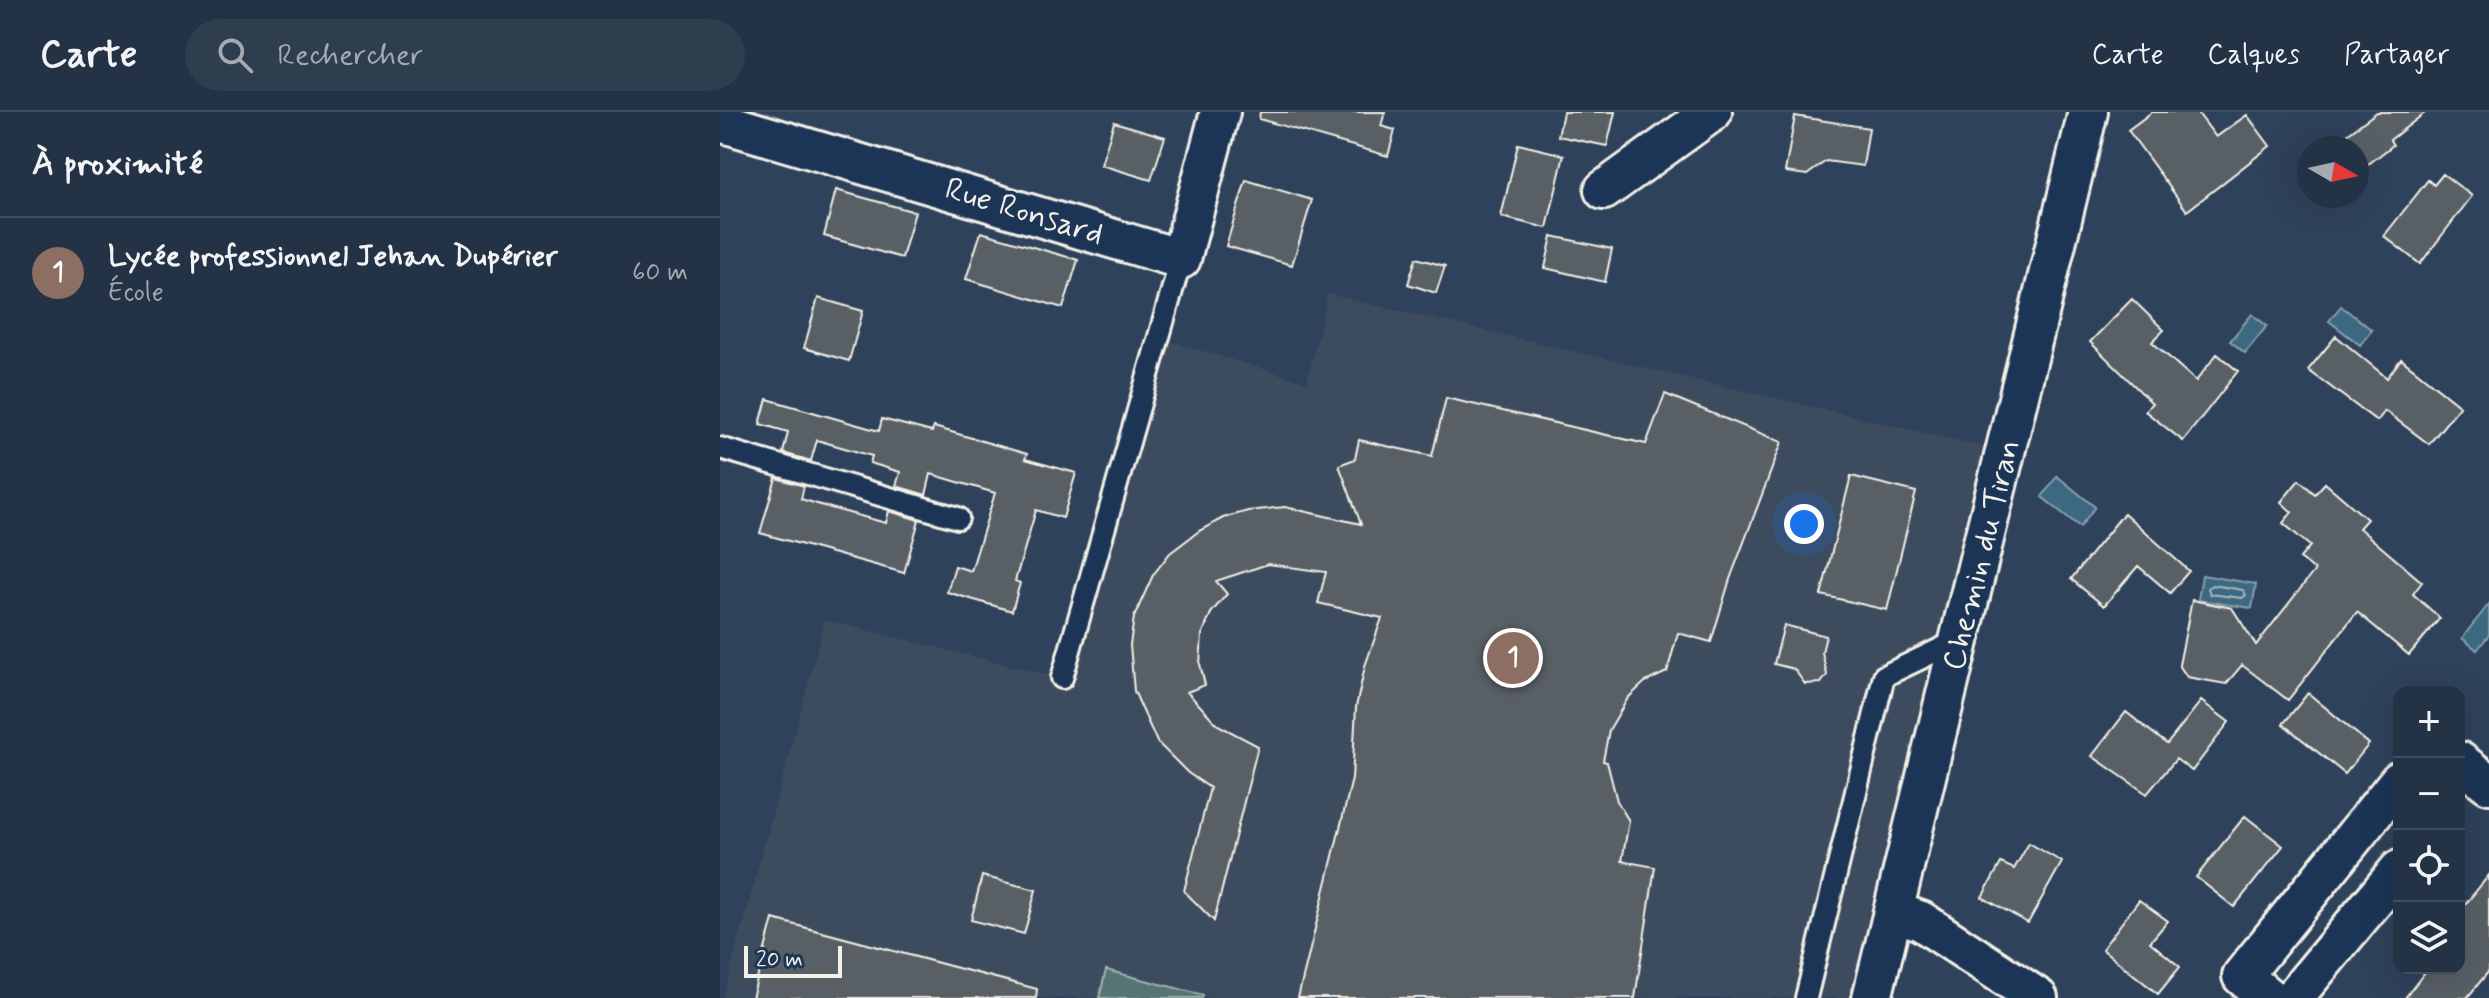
<!DOCTYPE html>
<html lang="fr">
<head>
<meta charset="utf-8">
<style>
	:root { --surface:#233244; --page:#2f3e4f; --text:#f1f3f6; --muted:#a3aab2; --line:#404d5d; --accent:#95b2f1 }
	body { margin:0; font-family:Mynerve,sans-serif; background:var(--page); color:var(--text) }
	.controls { position:absolute; right:24px; bottom:24px; display:grid; overflow:hidden; border-radius:16px; box-shadow:0 8px 32px #0002 }
	.controls button { width:72px; height:72px; display:grid; place-items:center; padding:0; border:0; border-bottom:2px solid var(--line); background:var(--surface); color:var(--text); font:40px sans-serif }
	.compass { position:absolute; left:1577px; top:24px; width:72px; height:72px; border-radius:50%; background:var(--surface); box-shadow:0 8px 32px #0002; rotate:99deg }
	.scale { position:absolute; left:24px; bottom:20px; width:98px; box-sizing:border-box; padding-left:8px; border:4px solid #f4f1e8; border-top:0; font-size:22px; line-height:28px; white-space:nowrap; color:#f4f1e8; -webkit-text-stroke:6px #1d3557; paint-order:stroke }
	.you { position:absolute; left:1084px; top:412px; width:28px; height:28px; margin:-20px; border:6px solid #fff; border-radius:50%; background:#1a73e8; box-shadow:0 0 0 12px #1a73e833 }
	.badge { display:grid; place-items:center; width:52px; height:52px; border-radius:50%; background:var(--accent); color:#fff; font-size:26px; font-weight:700 }
	.pin { position:absolute; translate:-50% -50%; border:4px solid #fff; box-shadow:0 2px 8px #0006 }
	.list { margin:0; padding:0; list-style:none }
	h2 { display:flex; justify-content:space-between; align-items:center; height:104px; margin:0; padding:0 32px; font-size:34px }
	h2 small { font-size:26px; font-weight:400; color:var(--muted) }
	.list li { display:grid; grid-template-columns:52px 1fr auto; gap:24px; align-items:center; box-sizing:border-box; height:112px; padding:0 32px; border-top:2px solid var(--line) }
	.list b { display:block; font-size:30px; white-space:nowrap }
	.list p { margin:0; font-size:26px; white-space:nowrap; color:var(--muted) }
	.list em { font-size:26px; font-style:normal; color:var(--muted) }
	.icon { flex:none; width:44px; height:44px; fill:none; stroke:currentColor; stroke-width:2; stroke-linecap:round; stroke-linejoin:round }
	.map { position:relative; flex:none; width:1769px; height:886px; overflow:hidden }
	header { display:flex; align-items:center; gap:48px; box-sizing:border-box; height:112px; padding:0 40px; background:var(--surface); border-bottom:2px solid var(--line) }
	header strong { font-size:38px }
	nav { display:flex; gap:44px; margin-inline-start:auto; font-size:28px }
	.search { width:560px; height:72px; background:var(--page); display:flex; align-items:center; gap:20px; box-sizing:border-box; padding:0 28px; border-radius:44px; color:var(--muted); font-size:30px }
	main { display:flex }
	aside { flex:1; background:var(--surface) }
	.map>svg:first-child { display:block }
	.built { fill:#3c4b5e }
	.green { fill:#547574; stroke:#a4b3ae; stroke-width:2 }
	.water { fill:#3c6882; stroke:#869fab; stroke-width:2 }
	.lines { fill:none; stroke-linecap:round; stroke-linejoin:round }
	.shore { stroke:#aababf; stroke-width:2 }
	.building { fill:#595f65; stroke:#f4f1e8; stroke-width:2 }
	.lane-casing { stroke:#f4f1e8; stroke-width:26 }
	.street-casing { stroke:#f4f1e8; stroke-width:44 }
	.lane { stroke:#1d3557; stroke-width:20 }
	.street { stroke:#1d3557; stroke-width:38 }
	.labels { text-anchor:middle; dominant-baseline:central; stroke-width:7; stroke-linejoin:round; paint-order:stroke }
	.street-label { font-size:32px; fill:#f4f1e8; stroke:#1d3557 }
</style>
</head>
<body>
<header>
<strong>Carte</strong>
<div class="search"><svg class="icon" aria-label="search" viewBox="0 0 24 24"><circle cx="10" cy="10" r="6"/><path d="M15 15l6 6"/></svg>Rechercher</div>
<nav><a>Carte</a><a>Calques</a><a>Partager</a></nav>
</header>
<main>
<aside>
<h2>À proximité<small></small></h2>
<ul class="list">
<li><span class="badge" style="background:#8d6e63">1</span><div><b>Lycée professionnel Jehan Dupérier</b><p>École</p></div><em>60 m</em></li>
</ul>
</aside>
<div class="map">
<svg width="1769" height="886" viewBox="0 0 1769 886">
	<rect width="100%" height="100%" fill="#2f425b"/>
	<filter id="ink" filterUnits="userSpaceOnUse"><feTurbulence type="fractalNoise" baseFrequency=".0125" numOctaves="2"/><feDisplacementMap in="SourceGraphic" scale="16" xChannelSelector="R" yChannelSelector="G"/><feConvolveMatrix kernelMatrix="1 2 1 2 8 2 1 2 1" color-interpolation-filters="sRGB"/></filter>
	<g filter="url(#ink)">
		<!-- built -->
		<path class="built" d="M608,182L1287,340L1152,886H3L105,508L342,566L439,226L587,270Z"/>
		<!-- green -->
		<path class="green" d="M386,858L483,883L482,886H379Z"/>
		<!-- water -->
		<path class="water" d="M1621,194L1652,218L1640,233L1609,209Z
			M1532,202L1547,214L1525,241L1510,229Z
			M1337,364L1375,395L1360,415L1322,385Z
			M1482,463L1536,472L1532,496L1478,488Z
			M1769,492V523L1757,538L1742,526Z"/>
		<g class="lines">
			<!-- shore -->
			<path class="shore" d="M1493,473L1523,478L1526,483L1522,486L1490,482L1488,476Z"/>
		</g>
		<!-- building -->
		<path class="building" d="M540,0H665L661,14L675,18L668,44L539,7Z
			M843,0H895L887,34L838,24Z
			M1432,0H1477L1496,25L1527,3L1550,34L1467,99L1408,18Z
			M1657,0H1706L1670,28L1673,33L1637,61V36H1608Z
			M1075,4L1149,16L1143,54L1106,49L1087,63L1065,60Z
			M394,10L445,25L431,68L381,53Z
			M798,32L844,43L827,116L781,105Z
			M1723,62L1752,84L1700,152L1664,124L1708,68L1714,73Z
			M526,68L592,88L572,153L506,134Z
			M116,78L195,100L182,146L104,124Z
			M261,120L358,148L343,196L246,167Z
			M832,124L892,137L885,170L825,156Z
			M696,146L725,154L716,181L688,172Z
			M98,186L143,199L129,249L84,236Z
			M1412,187L1444,218L1432,230L1476,269L1497,242L1518,259L1463,329L1425,299L1432,291L1370,230Z
			M1616,224L1667,266L1681,247L1740,294L1709,332L1665,299L1657,309L1588,258Z
			M945,282L1062,330L1010,467L991,530L958,521L947,560L925,570L908,586L889,618L883,649L887,650L897,689L909,709L902,749L935,755L915,886H578L632,667L636,595L645,554L662,506L598,491L606,460L548,452L496,469L507,482L491,501L482,523L480,552L485,573L467,580L498,613L538,634L494,809L464,779L490,676L468,661L437,630L414,579L410,533L414,505L433,463L450,441L479,419L503,406L528,399L565,395L641,412L619,353L635,347L639,328L712,344L726,286L926,332Z
			M47,287L159,319L162,307L212,320L214,315L307,342L305,347L356,361L343,406L316,398L295,469L300,471L292,499L227,480L235,454L251,459L275,381L211,362L206,383L176,374L180,360L150,351L152,344L97,328L91,349L63,341L68,320L40,312Z
			M1131,364L1196,380L1167,498L1101,483Z
			M56,366L84,374L81,387L107,395L166,411L169,399L199,408L184,461L40,421Z
			M1579,368L1595,382L1605,371L1647,407L1639,416L1702,470L1693,482L1720,506L1689,543L1637,500L1568,588L1522,553L1506,572L1467,565L1459,553L1472,488L1512,496L1536,533L1595,458L1580,446L1590,434L1563,411L1572,400L1561,390Z
			M1404,401L1469,459L1450,481L1418,454L1384,494L1351,467Z
			M1064,513L1106,524L1102,540L1107,563L1101,571L1085,572L1074,557L1054,552Z
			M1588,581L1649,632L1625,662L1563,612Z
			M1481,589L1509,610L1472,659L1456,647L1427,682L1372,644L1406,600L1447,632Z
			M1525,704L1563,734L1514,795L1476,765Z
			M1309,731L1342,750L1308,811L1262,785L1281,751L1294,757Z
			M1769,763V859L1747,886H1685L1708,856H1739V800Z
			M262,764L316,778L304,822L251,808Z
			M1419,788L1448,809L1430,830L1460,855L1438,882L1382,837Z
			M53,807L317,877L316,886H32Z"/>
		<g class="lines">
			<defs>
				<path id="lane" d="M0,336L238,406
					M342,566L461,147
					M1086,886L1164,564L1239,528"/>
				<path id="street" d="M0,10L461,147L500,0
					M884,78L992,0
					M1739,649L1769,672
					M1175,800L1201,809L1318,886
					M1152,886L1368,0
					M1549,886L1522,864L1679,669
					M1573,886L1679,758"/>
			</defs>
			<!-- lane casing -->
			<use href="#lane" class="lane-casing"/>
			<!-- street casing -->
			<use href="#street" class="street-casing"/>
			<!-- lane -->
			<use href="#lane" class="lane"/>
			<!-- street -->
			<use href="#street" class="street"/>
		</g>
	</g>
	<g class="labels">
		<!-- street labels -->
		<g class="street-label">
			<text transform="translate(304 100) rotate(17)">Rue Ronsard</text>
			<text transform="translate(1262 443) rotate(-76)">Chemin du Tiran</text>
		</g>
	</g>
</svg>
<div class="controls">
<button>+</button>
<button>−</button>
<button><svg class="icon" aria-label="locate" viewBox="0 0 24 24"><circle cx="12" cy="12" r="6"/><path d="M12 2v4M12 18v4M2 12h4M18 12h4"/></svg></button>
<button><svg class="icon" aria-label="layers" viewBox="0 0 24 24"><path d="M12 4l9 5-9 5-9-5zM3 14l9 5 9-5"/></svg></button>
</div>
<svg class="compass" viewBox="-18 -18 36 36"><path d="M0-13l5 13h-10z" fill="#e53935"/><path d="M0 13l5-13h-10z" fill="#a3aab2"/></svg>
<div class="scale">20 m</div>
<div class="you"></div>
<div class="pin badge" style="left:793px;top:546px;background:#8d6e63">1</div>
</div>
</main>
</body>
</html>
